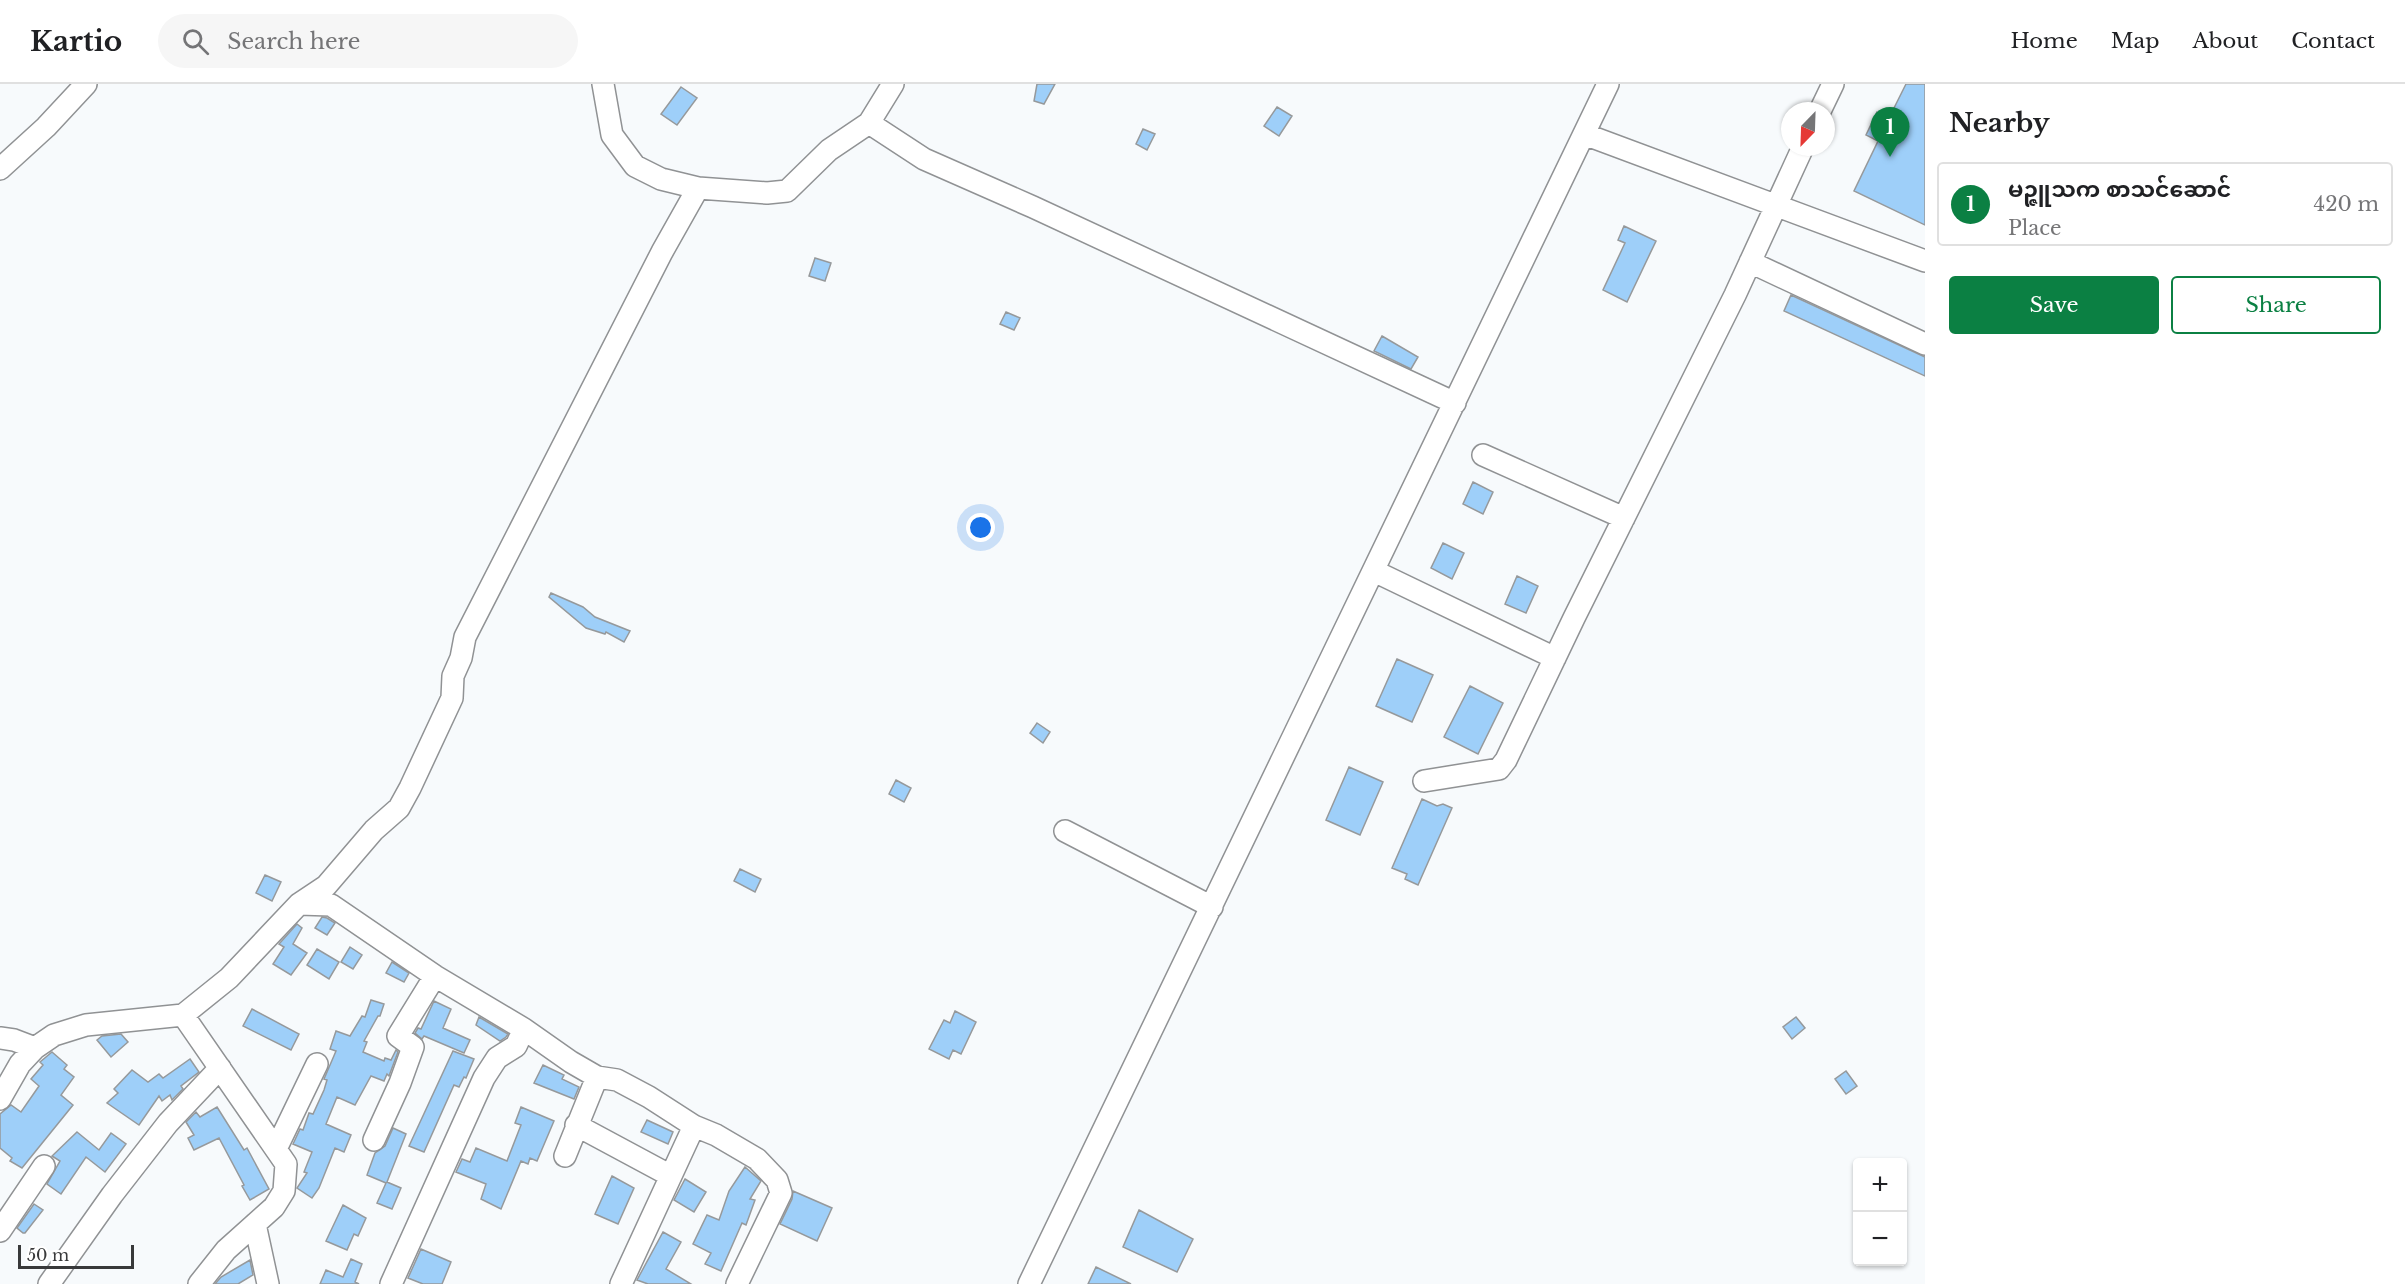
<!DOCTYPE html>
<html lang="en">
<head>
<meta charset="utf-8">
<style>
	:root { --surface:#fff; --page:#f6f6f6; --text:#202124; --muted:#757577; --line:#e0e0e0; --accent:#0b8043 }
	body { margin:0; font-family:"Libre Baskerville","Noto Sans Myanmar",serif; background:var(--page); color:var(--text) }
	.controls { position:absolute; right:18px; bottom:18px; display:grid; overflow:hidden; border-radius:6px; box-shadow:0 2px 4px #0004 }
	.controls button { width:54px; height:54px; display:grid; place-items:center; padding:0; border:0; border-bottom:2px solid var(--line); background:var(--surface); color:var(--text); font:30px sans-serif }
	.compass { position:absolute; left:1781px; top:18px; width:54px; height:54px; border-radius:50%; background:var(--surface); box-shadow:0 2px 4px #0004; rotate:203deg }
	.scale { position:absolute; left:18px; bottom:15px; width:116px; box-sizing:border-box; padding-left:6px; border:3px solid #38393a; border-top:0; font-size:16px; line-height:21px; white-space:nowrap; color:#38393a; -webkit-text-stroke:4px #fff; paint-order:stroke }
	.you { position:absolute; left:981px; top:444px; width:21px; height:21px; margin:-15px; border:4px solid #fff; border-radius:50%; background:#1a73e8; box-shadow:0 0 0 9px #1a73e833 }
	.badge { display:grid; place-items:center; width:39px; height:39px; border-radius:50%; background:var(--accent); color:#fff; font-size:20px; font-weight:700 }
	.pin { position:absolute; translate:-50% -50px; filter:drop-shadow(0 2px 3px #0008) }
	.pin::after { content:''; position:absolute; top:32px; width:21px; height:18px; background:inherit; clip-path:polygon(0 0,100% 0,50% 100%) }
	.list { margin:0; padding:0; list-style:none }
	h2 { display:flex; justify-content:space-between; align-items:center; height:78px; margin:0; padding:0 24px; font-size:26px }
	h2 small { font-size:20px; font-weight:400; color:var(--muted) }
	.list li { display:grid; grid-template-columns:39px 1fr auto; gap:18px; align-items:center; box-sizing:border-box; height:84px; margin:0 12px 12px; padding:0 12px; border:2px solid var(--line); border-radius:6px }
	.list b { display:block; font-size:22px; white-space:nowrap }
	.list p { margin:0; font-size:20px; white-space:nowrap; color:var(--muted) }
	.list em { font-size:20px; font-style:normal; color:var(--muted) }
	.actions { display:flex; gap:12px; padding:18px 24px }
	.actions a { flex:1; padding:14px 0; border:2px solid var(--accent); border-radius:6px; text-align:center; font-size:21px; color:var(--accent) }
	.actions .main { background:var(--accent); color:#fff }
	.icon { flex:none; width:33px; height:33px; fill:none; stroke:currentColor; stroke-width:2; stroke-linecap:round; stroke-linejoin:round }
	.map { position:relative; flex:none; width:1925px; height:1200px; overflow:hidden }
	header { display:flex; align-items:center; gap:36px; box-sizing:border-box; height:84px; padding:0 30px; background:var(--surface); border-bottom:2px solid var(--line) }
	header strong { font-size:28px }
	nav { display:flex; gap:33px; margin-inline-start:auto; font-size:21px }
	.search { width:420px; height:54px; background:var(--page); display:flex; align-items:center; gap:15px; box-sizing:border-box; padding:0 21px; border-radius:33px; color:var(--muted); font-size:22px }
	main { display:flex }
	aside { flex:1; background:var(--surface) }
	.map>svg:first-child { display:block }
	.building { fill:#9ecff9; stroke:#96999b; stroke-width:1.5 }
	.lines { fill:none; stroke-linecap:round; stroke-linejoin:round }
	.minor-casing { stroke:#909294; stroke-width:24 }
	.minor { stroke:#fff; stroke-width:21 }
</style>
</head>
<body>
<header>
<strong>Kartio</strong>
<div class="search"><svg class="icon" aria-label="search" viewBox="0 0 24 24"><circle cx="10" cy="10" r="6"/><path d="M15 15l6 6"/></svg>Search here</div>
<nav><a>Home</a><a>Map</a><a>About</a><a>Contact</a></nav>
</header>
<main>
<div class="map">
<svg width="1925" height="1200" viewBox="0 0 1925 1200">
	<rect width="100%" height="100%" fill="#f7fafc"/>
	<!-- building -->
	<path class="building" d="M1037,0H1055L1044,20L1034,17Z
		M1906,0H1925V141L1854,107L1878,57L1866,51L1877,28L1889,34Z
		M681,3L697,14L677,41L661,30Z
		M1277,23L1292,32L1279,52L1264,42Z
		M1143,45L1155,50L1147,66L1136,60Z
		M1624,142L1656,157L1627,218L1603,206L1625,159L1618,156Z
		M815,174L831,179L825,197L809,192Z
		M1791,211L1925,273V292L1784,227Z
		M1006,228L1020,234L1014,246L1000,240Z
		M1382,252L1418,273L1411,285L1374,267Z
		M1473,398L1493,408L1483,430L1463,420Z
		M1443,459L1464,469L1452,495L1431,484Z
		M1517,492L1538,502L1526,529L1505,520Z
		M551,509L583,523L595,533L630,547L624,558L606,548L605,550L586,544L549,513Z
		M1397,575L1433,591L1412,638L1376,622Z
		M1470,602L1503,619L1478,670L1444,653Z
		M1037,639L1050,648L1043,659L1030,649Z
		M1349,683L1383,698L1360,751L1326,736Z
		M896,696L911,704L904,718L889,710Z
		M1422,715L1437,722L1443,720L1452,724L1418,801L1405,795L1407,790L1392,784Z
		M740,785L761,795L755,808L734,797Z
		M265,791L281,798L272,817L256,809Z
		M322,833L327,834L335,839L327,851L315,844Z
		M297,840L302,844L293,860L307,869L291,891L273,880L284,863L279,860Z
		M350,863L362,871L353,885L341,878Z
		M317,865L339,878L329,895L307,881Z
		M392,878L409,889L404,898L386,889Z
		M371,916L384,920L380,932H378L364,957L367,958L363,968L384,977L385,974L391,976L396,966L398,968L389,992L387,990L384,997L371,992L355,1021L337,1013L326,1040L351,1051L344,1068L335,1064L319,1104L312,1114L297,1104L307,1089L304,1088L312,1068L293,1060L300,1045L303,1046L309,1029L313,1030L324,1006L327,996L324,995L336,967L330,965L336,947L350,952L362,932L365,933Z
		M434,917L451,925L443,944L470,956L464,969L424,952L422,955L415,949L418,944L421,945Z
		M252,925L299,950L291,966L243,942Z
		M955,927L976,938L961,970L953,966L949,975L929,965L944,936L950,939Z
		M479,933L508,950L506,953L500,957L476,941Z
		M1796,933L1805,944L1792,955L1783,943Z
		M121,950L128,958L111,973L97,956L102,952Z
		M453,967L474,975L466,994L464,993L459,1003L454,1001L424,1068L409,1062Z
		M52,968L67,981L64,985L74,993L61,1011L73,1021L22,1084L10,1077L12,1074L0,1064V1030L11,1021L21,1028L39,1002L31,995L43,981L40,978Z
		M190,975L199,988L181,1002L183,1005L172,1016L170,1011L162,1017L159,1012L139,1041L107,1019L118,1009L114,1005L132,986L148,998L159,990L163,994Z
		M543,981L564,991L562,995L579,1003L574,1015L534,999Z
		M1846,987L1857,1002L1846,1010L1835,995Z
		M217,1023L244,1066L247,1064L269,1105L250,1116L242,1102L244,1101L219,1054L194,1066L188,1054L194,1051L186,1038L196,1028L200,1033Z
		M521,1023L554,1037L537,1077L530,1074L528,1080L521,1077L501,1125L481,1115L486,1100L456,1088L462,1075L470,1078L476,1064L507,1077L521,1041L515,1039Z
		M647,1036L673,1048L668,1060L641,1048Z
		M393,1044L406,1050L387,1098L401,1104L392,1125L377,1119L386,1099L367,1091L375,1069L385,1062Z
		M77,1048L99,1066L111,1049L126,1060L105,1088L86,1073L61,1110L47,1100L60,1077L52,1072Z
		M745,1083L761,1097L750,1115L755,1116L746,1141L742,1139L721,1187L705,1180L711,1169L693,1160L707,1131L719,1136L729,1107Z
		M612,1092L634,1104L618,1140L595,1130Z
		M685,1095L706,1108L694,1128L674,1116Z
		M793,1107L832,1124L817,1157L780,1140L792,1115Z
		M34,1120L43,1126L25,1149H23L17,1144Z
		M343,1121L366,1134L358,1152L354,1150L347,1166L326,1157Z
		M1139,1126L1193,1155L1177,1188L1123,1163Z
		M663,1148L681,1158L666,1185L691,1200H648L637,1196Z
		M421,1165L451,1178L442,1200H423L408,1194Z
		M351,1175L362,1180L355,1198L359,1200H320L326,1186L343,1193Z
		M250,1176L253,1191L238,1200H215L221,1193Z
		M1096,1183L1131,1200H1088Z"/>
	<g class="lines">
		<defs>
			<path id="minor" d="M603,0L612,51L635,82L661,95L698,104L767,109L787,107L829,66L869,39L893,0
				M1820,27L1833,0
				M869,39L924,75L1033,123L1455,319
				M1584,50L1925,177
				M0,85L46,43L86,0
				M1750,178L1925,260
				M1483,371L1624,434
				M1374,487L1555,574
				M1424,697L1499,685L1506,676L1574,534L1735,211L1803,63
				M1065,747L1212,823
				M299,820L331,821L435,892L524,945L571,978L597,993L617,996L649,1013L694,1042L716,1051L757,1075L777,1096L781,1109L737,1200
				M183,931L286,1080L284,1107L274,1123L226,1166L199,1200
				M0,954L14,956L35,964
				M0,1015L20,980L35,964L54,951L86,941L183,931L229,894L299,820L326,802L374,746L399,724L410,704L452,614L453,592L461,574L465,553L662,168L698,104
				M576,1041L671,1092
				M374,1056L400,999L413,963L398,952L435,892
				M276,1065L317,980
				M565,1072L597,993
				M255,1140L268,1200
				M0,1147L44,1082
				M49,1200L112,1111L168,1039L220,984
				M391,1200L484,994L497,974L516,962L524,945
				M621,1200L694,1042
				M1029,1200L1608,0"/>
		</defs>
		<!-- minor casing -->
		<use href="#minor" class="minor-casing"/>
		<!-- minor -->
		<use href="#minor" class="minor"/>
	</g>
</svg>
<div class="controls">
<button>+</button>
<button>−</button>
</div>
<svg class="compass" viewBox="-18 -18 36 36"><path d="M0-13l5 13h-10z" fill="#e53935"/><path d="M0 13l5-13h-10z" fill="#757577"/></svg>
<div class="scale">50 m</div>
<div class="you"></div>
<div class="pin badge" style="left:1890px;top:73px">1</div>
</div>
<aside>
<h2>Nearby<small></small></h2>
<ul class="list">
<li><span class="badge">1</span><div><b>မဉ္ဇူသက စာသင်ဆောင်</b><p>Place</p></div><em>420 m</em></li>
</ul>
<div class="actions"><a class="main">Save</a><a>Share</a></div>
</aside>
</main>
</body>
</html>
